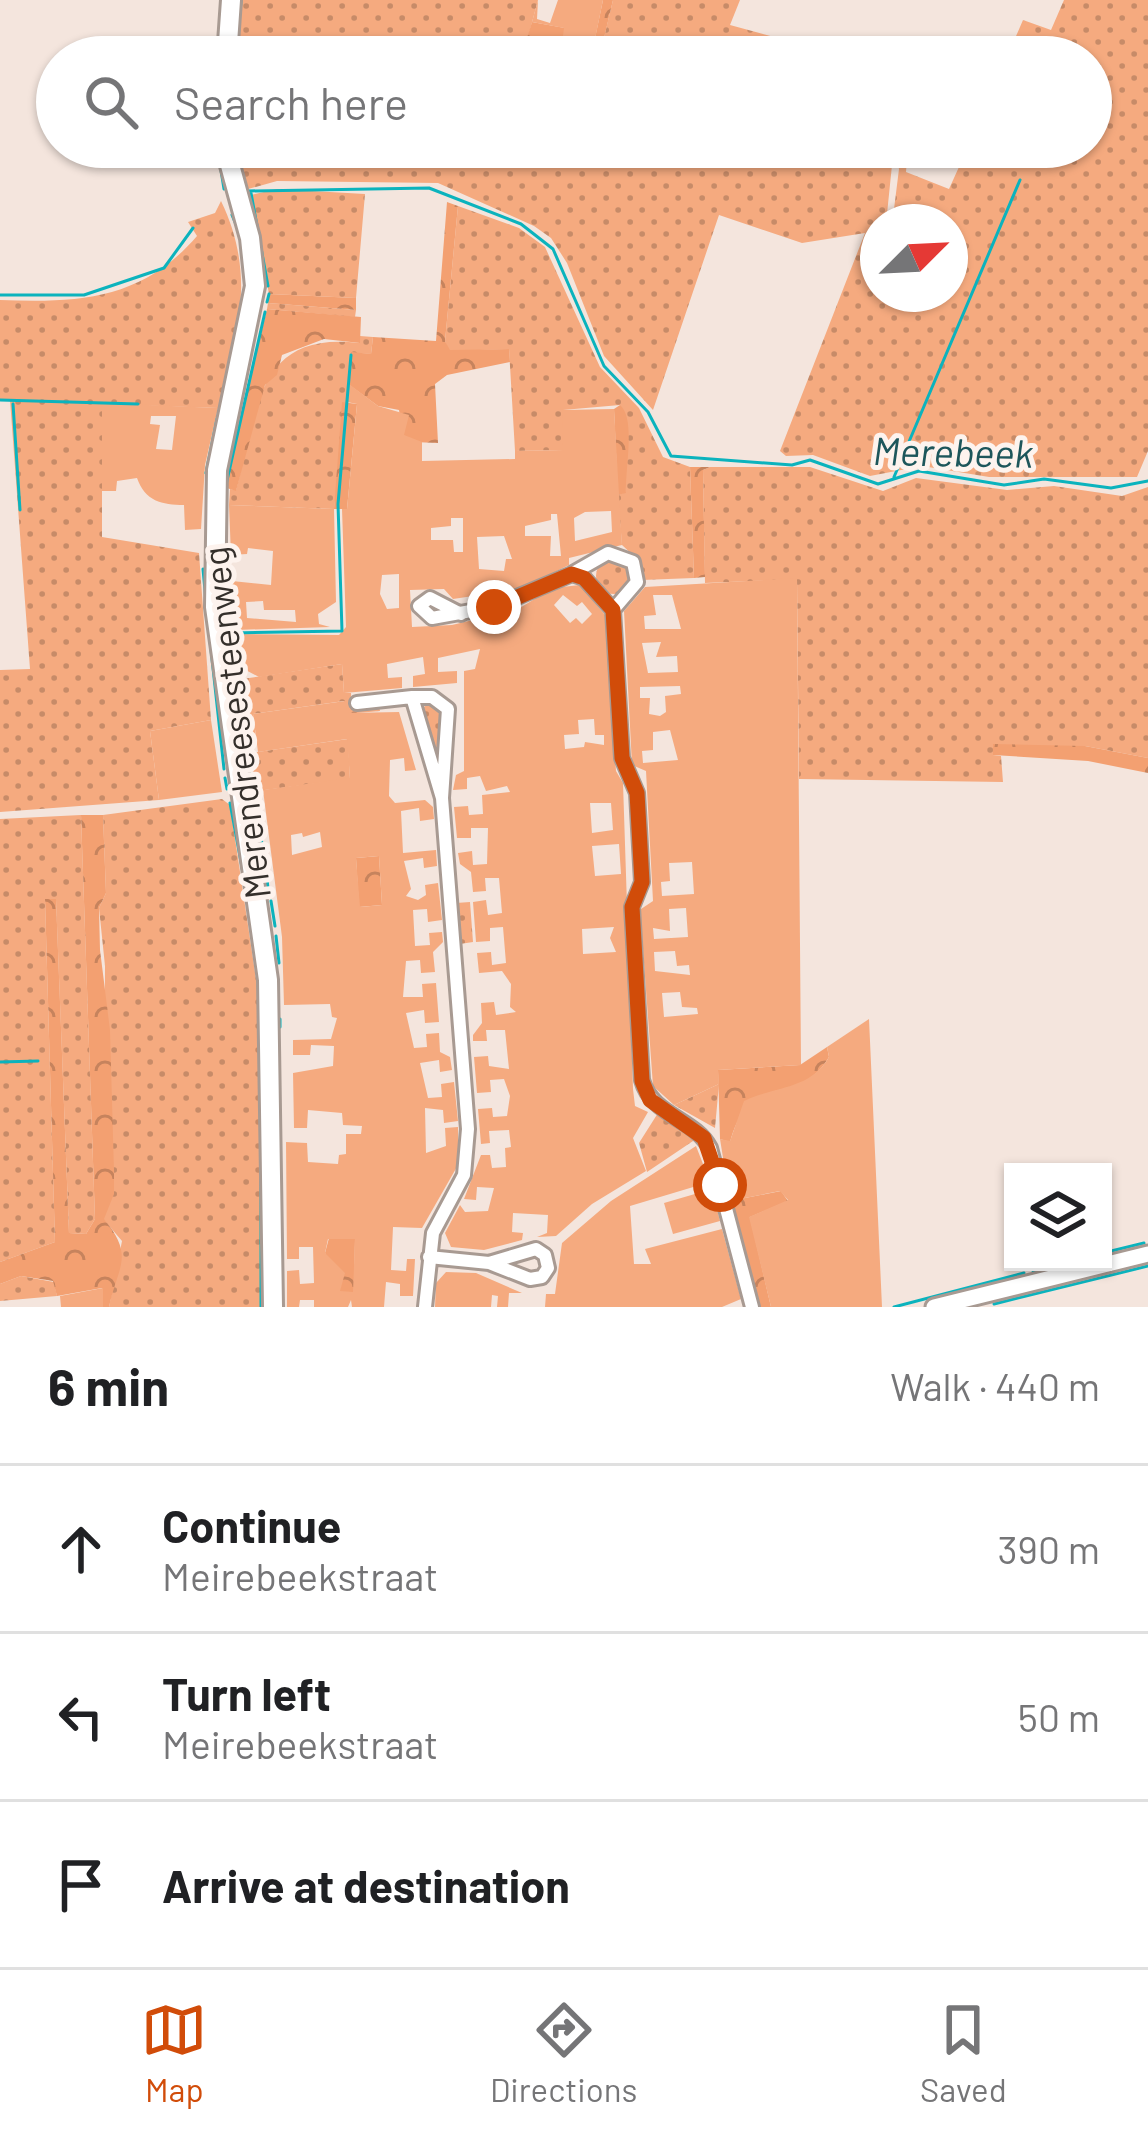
<!DOCTYPE html>
<html lang="en">
<head>
<meta charset="utf-8">
<style>
	:root { --surface:#fff; --page:#f2f2f2; --text:#202124; --muted:#757577; --line:#e0e0e0; --accent:#d14c09 }
	body { margin:0; font-family:Barlow,sans-serif; background:var(--page); color:var(--text) }
	.controls { position:absolute; right:36px; bottom:36px; display:grid; overflow:hidden; border-radius:0px; box-shadow:0 3px 9px #0004 }
	.controls button { width:108px; height:108px; display:grid; place-items:center; padding:0; border:0; border-bottom:3px solid var(--line); background:var(--surface); color:var(--text); font:60px sans-serif }
	.compass { position:absolute; left:860px; top:204px; width:108px; height:108px; border-radius:50%; background:var(--surface); box-shadow:0 3px 9px #0004; rotate:66deg }
	.stop { position:absolute; width:36px; height:36px; margin:-27px; border:9px solid #d14c09; border-radius:50%; background:#fff }
	.stop.end { background:#d14c09; border-color:#fff; box-shadow:0 3px 12px #0008 }
	.list { margin:0; padding:0; list-style:none }
	h2 { display:flex; justify-content:space-between; align-items:center; height:156px; margin:0; padding:0 48px; font-size:51px }
	h2 small { font-size:39px; font-weight:400; color:var(--muted) }
	.list li { display:grid; grid-template-columns:78px 1fr auto; gap:36px; align-items:center; box-sizing:border-box; height:168px; padding:0 48px; border-top:3px solid var(--line) }
	.list b { display:block; font-size:45px; white-space:nowrap }
	.list p { margin:0; font-size:39px; white-space:nowrap; color:var(--muted) }
	.list em { font-size:39px; font-style:normal; color:var(--muted) }
	.icon { flex:none; width:66px; height:66px; fill:none; stroke:currentColor; stroke-width:2; stroke-linecap:round; stroke-linejoin:round }
	.map { position:relative; flex:none; width:1148px; height:1307px; overflow:hidden }
	.search { position:absolute; background:var(--surface); box-shadow:0 3px 9px #0004; left:36px; right:36px; top:36px; height:132px; display:flex; align-items:center; gap:30px; box-sizing:border-box; padding:0 42px; border-radius:66px; color:var(--muted); font-size:45px }
	.sheet { height:660px; background:var(--surface) }
	nav { display:flex; justify-content:space-around; align-items:center; box-sizing:border-box; height:168px; border-top:3px solid var(--line); background:var(--surface); font-size:33px; color:var(--muted) }
	nav a { display:grid; justify-items:center; gap:6px }
	nav .on { color:var(--accent) }
	.map>svg:first-child { display:block }
	.grass { fill:url(#grass-dots); fill-rule:evenodd }
	.forest { fill:url(#forest-crowns) }
	.garden { fill:#f5aa7f; fill-rule:evenodd }
	.lines { fill:none; stroke-linecap:round; stroke-linejoin:round }
	.stream { stroke:#0bb3bd; stroke-width:3 }
	.minor-casing { stroke:#a89a92; stroke-width:18 }
	.tertiary-casing { stroke:#a89a92; stroke-width:21 }
	.secondary-casing { stroke:#a89a92; stroke-width:24 }
	.minor { stroke:#fff; stroke-width:12 }
	.tertiary { stroke:#fff; stroke-width:15 }
	.secondary { stroke:#fff; stroke-width:18 }
	.route { stroke:#d14c09; stroke-width:15 }
	.labels { text-anchor:middle; dominant-baseline:central; stroke-width:10; stroke-linejoin:round; paint-order:stroke }
	.street-label { font-size:36px; fill:#342f2b; stroke:#fdf3ee }
	.water-label { font-size:39px; font-style:italic; fill:#1d565b; stroke:#fdf3ee }
</style>
</head>
<body>
<div class="map">
<svg width="1148" height="1307" viewBox="0 0 1148 1307">
	<defs>
		<pattern id="grass-dots" width="8" height="8" patternUnits="userSpaceOnUse" patternTransform="scale(3)"><rect width="8" height="8" fill="#f5aa7f"/><path d="M2 2h.1M6 6h.1" fill="none" stroke="#c78b68" stroke-width="1.8" stroke-linecap="round"/></pattern>
		<pattern id="forest-crowns" width="20" height="18" patternUnits="userSpaceOnUse" patternTransform="scale(3)"><rect width="20" height="18" fill="#f3a071"/><path d="M2 6a3 3 0 1 1 6 0M12 15a3 3 0 1 1 6 0" fill="none" stroke="#c6835d"/></pattern>
	</defs>
	<rect width="100%" height="100%" fill="#f4e5dd"/>
	<!-- grass -->
	<path class="grass" d="M239,0H538L527,41L600,54L613,0H740L730,25L815,48L814,57H235Z
		M1064,0H1148V451L1137,477H989L922,466L870,476L813,455L786,456L780,451L865,233L802,243L719,215L653,410L604,356L567,263L551,238L534,226L438,183L277,181L241,191L232,147H886L892,165L887,214L893,217L899,169L892,147H908L906,172L949,189L968,147H1091V57H1007L1023,20L1051,30ZM878,222H950V294H878Z
		M277,189L365,194L356,298L269,294L251,195Z
		M221,201C256,273 239,335 218,408L102,404V537L199,553L211,720L150,731L159,800L0,812V670L30,669L10,400L0,399V300C79,303 142,300 197,236L188,222L215,213Z
		M458,206L519,228L545,247L600,367L639,408L663,457L690,467L694,578L642,580L638,560L622,545L618,495L626,492L620,405L563,410L564,450L515,451L509,349L449,351L445,341Z
		M268,303L356,310L355,317L267,309Z
		M360,336L373,337L371,354L352,353L334,509L229,505L230,489L236,490C258,409 256,331 359,343Z
		M710,467H810L883,491L916,478L1007,490L1054,486L1122,496L1148,487V758L1085,746L993,755L1001,756L1003,782L799,779L797,579L705,583L703,470Z
		M596 576a18 18 0 1 1 36 0a18 18 0 1 1-36 0Z
		M342,664L344,693H351L352,708L379,706L380,711L346,714L344,701L253,714L256,739L248,740L242,679Z
		M431,702L442,715L438,764L421,709Z
		M348,739L350,779L257,791L250,753Z
		M222,799L230,805L259,999L262,1307H109L122,1241L104,1220L105,966L99,908L106,893L103,815Z
		M81,815L95,1219L86,1234L69,1233L56,900L45,899L55,1242L0,1262V819Z
		M470,902L473,942L460,944L456,903Z
		M719,1084L715,1128L674,1105Z
		M658,1113L696,1139L647,1172L639,1143Z
		M21,1276L54,1282L57,1296L0,1301V1284Z"/>
	<!-- forest -->
	<path class="forest" d="M603,0H613L600,55L526,41L532,22L565,28L594,43Z
		M447,202L458,206L445,341L450,350L509,349L510,362L447,375L435,384L438,443L413,442L403,435L399,410L378,406L348,384L352,352L371,354L373,337L436,341Z
		M269,294L356,298V310L268,303Z
		M267,309L361,317L360,343L324,339L282,355L277,375L265,385L236,491L224,487Z
		M342,402L357,404L347,509H334Z
		M620,405C636,418 625,468 626,493L618,495L614,409Z
		M690,467H710L703,470L705,577L694,578Z
		M993,744L1085,746L1148,758V773L1088,761L993,755Z
		M81,815H103L106,893L99,908L100,950L110,1030L114,1171V1194L104,1219C135,1257 118,1265 109,1307H103L102,1288L57,1296L53,1281L21,1276L0,1284V1262L55,1242L45,899H56L69,1233L86,1234L95,1219Z
		M379,856L382,905L359,907L356,858Z
		M827,1047L829,1057C798,1110 751,1066 730,1142L720,1139L718,1070L800,1065Z
		M781,1191L788,1201L750,1217L771,1307H760L730,1201Z
		M329,1238L355,1239L354,1292H340L325,1253Z"/>
	<!-- garden -->
	<path class="garden" d="M538,0L537,19L550,23L558,0H603L594,44L563,36L564,28L532,22Z
		M349,384L378,406L409,415L404,435L422,442V461L515,459V451L563,450L562,410L614,409L622,545L569,558V565L520,589L453,599L444,589L410,590L412,627L452,625L518,609L553,588L580,585L605,615L616,771L623,783L633,1089L635,1106L648,1112L633,1138L646,1171L592,1204L556,1236L537,1237L547,1233L548,1215L513,1213L512,1232L523,1233L522,1240L484,1250L451,1247L445,1233L460,1205L465,1212L488,1211L494,1188L477,1187L476,1200L464,1199L481,1155H490L492,1168L506,1167L505,1148L511,1147L509,1130L489,1131L490,1143L481,1144L478,1109L492,1108L493,1117L507,1116L510,1096L504,1079L490,1080L491,1092L477,1093L474,1057L488,1056L489,1066L509,1069L505,1030H486L487,1041H473V1035L482,1023L481,1003L494,1002L496,1015L516,1012L510,1007L511,984L502,971L479,973L477,953L491,952L492,965L506,963L503,927L490,928V941L476,942L473,902L486,900L488,915L502,913L499,878H485L486,891L473,892L471,872L460,864L458,853L472,851L473,865L487,864L488,828H471V838H457L454,807L468,806L469,815L483,814L482,795L510,792L507,786L486,791L480,776L467,778V789L453,790L456,775L464,771V671L475,669L480,649L438,658V672L457,671V683L413,687V676L425,674L423,657L387,664L388,678L402,677V688L344,693L342,664L259,677L240,667L236,634L339,635L346,627L342,509H347L357,404L347,402ZM585,512L611,511L612,532L575,541L574,518ZM551,514H557L561,556H550L551,536H525V526L551,520ZM451,518H463V552H454L453,540H431V528L451,526ZM504,536L512,559H506L504,571L479,569L477,537ZM399,574V608L387,609L380,594L382,575ZM563,595L577,606L582,602L592,614L582,624L576,618L570,623L554,605ZM594,719L595,735H604V745L585,742L584,747L565,749L564,735L579,734L578,720ZM590,803H611L613,830L592,833ZM619,844L621,874L595,876L592,846ZM614,927L610,938L616,952L583,954L582,929Z
		M102,403L218,408L205,465L201,529L185,530L184,505C162,505 145,501 137,478L117,481L116,491H102ZM151,416H176L172,450L156,449L160,425L150,424Z
		M229,505L334,509L336,602L318,614L319,624L330,627L235,630L232,581L271,585L273,551L248,548L247,554L231,555ZM263,601L264,610H295L296,622L247,618L246,602Z
		M797,578L801,1065L718,1070L719,1084L674,1105L653,1086L641,921V909L653,901L646,771L632,765L624,611L645,587ZM653,595H672L681,629H645L644,616L656,615ZM661,642L656,657L677,656L678,672L648,673L642,643ZM640,687L680,686L681,694L665,696L666,712L660,716L649,714L650,698H640ZM670,730L678,760L643,763L642,751L653,750V732ZM692,862L694,894L662,896L661,882L670,881L669,863ZM686,908L688,937L654,939L653,928L670,931L669,909ZM675,951L677,966L689,965L690,975L655,971L654,952ZM680,992L682,1007L697,1008L698,1014L664,1017L662,993Z
		M345,701L347,713L399,712L416,770L405,771L404,758L390,760L389,796L395,803L425,800L433,807L434,819L420,821L419,808L401,811L403,853L436,850L437,866L424,868L423,858L404,861L411,889L406,896L418,900L426,895L425,885L438,883L442,920L428,922L427,909L413,910L415,946L430,945L429,933L442,932L443,942L433,952L435,972L421,973L420,960L406,961L403,997H423L422,984L436,983L439,1022L425,1023L424,1010L406,1013L414,1048L427,1047L426,1034L439,1033L440,1052L450,1057L452,1070L440,1072L439,1060L420,1063L428,1098L442,1097L441,1084L454,1082L458,1121L444,1123L443,1110L425,1108L426,1153L446,1146L445,1128L458,1127V1165L422,1228L393,1227L391,1270L406,1271L407,1259H415L413,1296H400V1284L386,1282L384,1307H352L351,1300L348,1307H314V1300H300L299,1307H287V1271L299,1270L300,1284L314,1283L313,1247H299V1259H287L286,1142L307,1143L308,1162L338,1164L339,1155L346,1154V1134H361L362,1126L343,1125L342,1113L308,1110L307,1128H294L293,1073L333,1066L334,1046L311,1045L310,1055H293V1040L331,1039L337,1018L332,1017L330,1004L284,1005L282,937L263,790L350,778L347,739L258,752L253,714ZM302,833L303,837L320,832L322,847L292,855L291,835ZM379,856L382,905L360,907L356,858ZM328,1239H355L353,1292L340,1291L345,1273L325,1253Z
		M211,720L222,792L159,800L150,731Z
		M869,1019L882,1307H771L749,1217L788,1200L780,1191L730,1201L720,1139L730,1141L744,1101C775,1086 810,1090 829,1057L827,1047Z
		M696,1146L710,1182L630,1206L634,1264H651L645,1249L722,1229L741,1299L722,1307H545L546,1294H555L562,1243L611,1201Z
		M712,1189L720,1221L673,1234L664,1203Z
		M446,1272L476,1273L522,1293H509L508,1307H497L498,1296L492,1295L491,1307H435L436,1283Z
		M103,1288V1307H61L60,1296Z"/>
	<g class="lines">
		<!-- stream -->
		<path class="stream" d="M240,14L241,0
			M237,57L239,23
			M220,164L224,189
			M248,191L429,188L521,224L553,249L604,366L648,412L671,456L792,465L810,460L878,484L919,471L1004,485L1044,479L1111,488L1148,481
			M251,193L268,286
			M232,215L240,234
			M0,295H84L164,268L193,228
			M267,302L269,294
			M0,400L138,404
			M13,404L20,510
			M206,473L217,419
			M894,477L1020,180
			M226,485L265,312
			M226,517V556
			M227,562L228,571
			M203,569L206,601
			M228,581L229,594
			M208,622L224,769
			M235,669L232,633L342,631L338,504L351,355
			M237,688L244,741
			M246,755L256,811
			M225,778L227,789
			M230,803L247,894
			M258,822L265,860
			M266,868L268,889
			M271,901L275,926
			M276,936L279,963
			M280,1019V1027
			M279,1058V1046
			M0,1062L38,1061
			M261,1105V1307
			M1103,1253L1144,1243
			M1033,1271L1068,1262
			M994,1304L1148,1266
			M894,1307L1024,1273"/>
		<defs>
			<path id="minor" d="M573,573L608,553L633,562L637,582L613,610
				M461,614L430,598L419,606L432,618L493,607L572,574L584,578L613,610L622,758L637,793L642,882L632,907L642,1080C652,1116 694,1118 710,1148L752,1307
				M357,703L412,697
				M429,1257L489,1263L530,1279L542,1277L548,1268L545,1255L536,1249L489,1263
				M425,1307L433,1233L464,1175L468,1129L442,798L448,709L432,697H412L442,798"/>
			<path id="tertiary" d="M934,1307L1148,1254"/>
			<path id="secondary" d="M227,57L231,0
				M225,147L250,238L255,286L217,470L215,607L268,980L273,1307"/>
		</defs>
		<!-- minor casing -->
		<use href="#minor" class="minor-casing"/>
		<!-- tertiary casing -->
		<use href="#tertiary" class="tertiary-casing"/>
		<!-- secondary casing -->
		<use href="#secondary" class="secondary-casing"/>
		<!-- minor -->
		<use href="#minor" class="minor"/>
		<!-- tertiary -->
		<use href="#tertiary" class="tertiary"/>
		<!-- secondary -->
		<use href="#secondary" class="secondary"/>
	</g>
	<g class="lines">
		<!-- route -->
		<path class="route" d="M494,607L572,574L584,578L613,610L622,758L637,793L642,882L632,907L642,1081L650,1100L704,1138L720,1185"/>
	</g>
	<g class="labels">
		<!-- street labels -->
		<g class="street-label">
			<text transform="translate(235 723) rotate(-97)">Merendreesesteenweg</text>
		</g>
		<!-- water labels -->
		<g class="water-label">
			<text transform="translate(953 451) rotate(1)">Merebeek</text>
		</g>
	</g>
</svg>
<div class="controls">
<button><svg class="icon" aria-label="layers" viewBox="0 0 24 24"><path d="M12 4l9 5-9 5-9-5zM3 14l9 5 9-5"/></svg></button>
</div>
<svg class="compass" viewBox="-18 -18 36 36"><path d="M0-13l5 13h-10z" fill="#e53935"/><path d="M0 13l5-13h-10z" fill="#757577"/></svg>
<div class="stop" style="left:720px;top:1185px"></div>
<div class="stop end" style="left:494px;top:607px"></div>
<div class="search"><svg class="icon" aria-label="search" viewBox="0 0 24 24"><circle cx="10" cy="10" r="6"/><path d="M15 15l6 6"/></svg>Search here</div>
</div>
<section class="sheet">
<h2>6 min<small>Walk · 440 m</small></h2>
<ul class="list">
<li><svg class="icon" aria-label="ahead" viewBox="0 0 24 24"><path d="M12 20V5M6 11l6-6 6 6"/></svg><div><b>Continue</b><p>Meirebeekstraat</p></div><em>390 m</em></li>
<li><svg class="icon" aria-label="left" viewBox="0 0 24 24"><path d="M17 20v-9H6M10 6l-5 5 5 5"/></svg><div><b>Turn left</b><p>Meirebeekstraat</p></div><em>50 m</em></li>
<li><svg class="icon" aria-label="arrive" viewBox="0 0 24 24"><path d="M6 21V4h12l-3 4 3 4H6"/></svg><div><b>Arrive at destination</b></div></li>
</ul>
</section>
<nav>
<a class="on"><svg class="icon" aria-label="map" viewBox="0 0 24 24"><path d="M3 6l6-2 6 2 6-2v14l-6 2-6-2-6 2zM9 4v14M15 6v14"/></svg>Map</a>
<a><svg class="icon" aria-label="directions" viewBox="0 0 24 24"><path d="M12 3l9 9-9 9-9-9zM9 14v-3h6M13 9l2 2-2 2"/></svg>Directions</a>
<a><svg class="icon" aria-label="saved" viewBox="0 0 24 24"><path d="M7 4h10v16l-5-4-5 4z"/></svg>Saved</a>
</nav>
</body>
</html>
